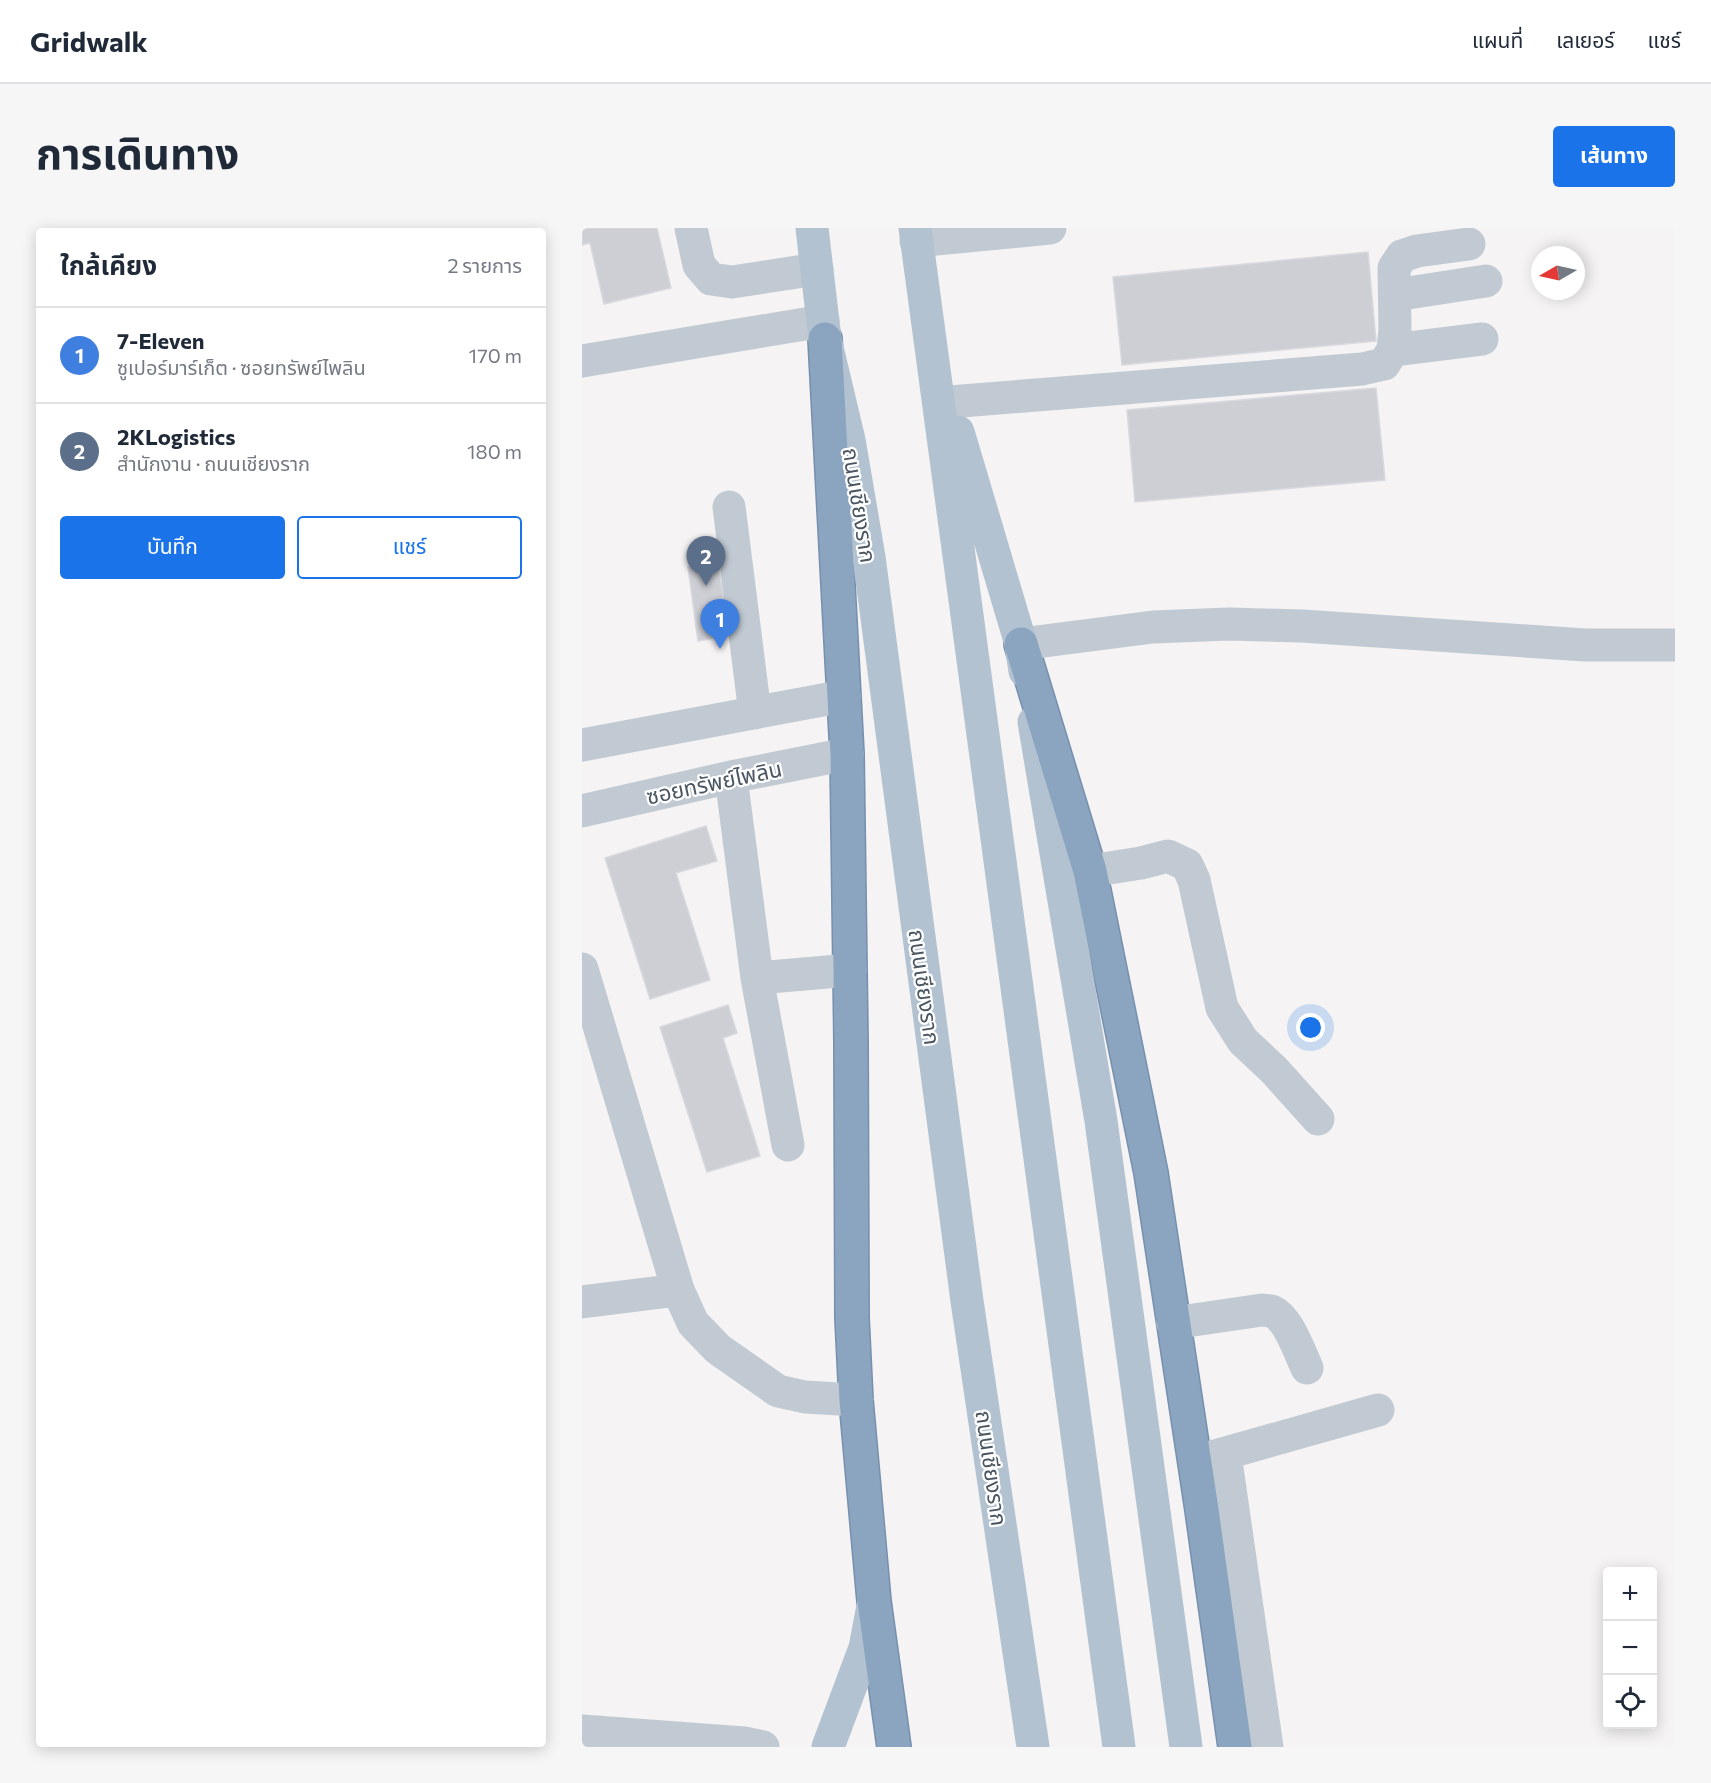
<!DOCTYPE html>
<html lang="th">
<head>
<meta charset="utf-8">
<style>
	:root { --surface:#fff; --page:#f6f6f7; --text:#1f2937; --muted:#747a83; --line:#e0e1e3; --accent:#1a73e8 }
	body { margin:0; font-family:Commissioner,"Noto Sans Thai",sans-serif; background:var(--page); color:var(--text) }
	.controls { position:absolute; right:18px; bottom:18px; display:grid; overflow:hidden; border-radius:6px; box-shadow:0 3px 15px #0003 }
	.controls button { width:54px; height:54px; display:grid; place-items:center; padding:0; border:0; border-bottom:2px solid var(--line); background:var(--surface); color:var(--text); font:30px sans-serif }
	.compass { position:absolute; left:949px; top:18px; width:54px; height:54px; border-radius:50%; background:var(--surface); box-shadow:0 3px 15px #0003; rotate:261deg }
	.you { position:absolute; left:729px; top:800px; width:21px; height:21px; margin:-15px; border:4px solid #fff; border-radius:50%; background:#1a73e8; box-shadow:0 0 0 9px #1a73e833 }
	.badge { display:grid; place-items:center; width:39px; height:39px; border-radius:50%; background:var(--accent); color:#fff; font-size:20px; font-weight:700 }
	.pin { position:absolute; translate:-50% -50px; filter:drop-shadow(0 2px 3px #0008) }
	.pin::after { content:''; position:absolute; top:32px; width:21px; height:18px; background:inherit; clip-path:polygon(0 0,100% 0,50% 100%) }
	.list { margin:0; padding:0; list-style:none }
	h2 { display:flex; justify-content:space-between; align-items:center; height:78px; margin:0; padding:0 24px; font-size:26px }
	h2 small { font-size:20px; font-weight:400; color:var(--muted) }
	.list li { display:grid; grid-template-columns:39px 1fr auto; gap:18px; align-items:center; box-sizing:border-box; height:96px; padding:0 24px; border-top:2px solid var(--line) }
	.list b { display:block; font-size:22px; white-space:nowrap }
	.list p { margin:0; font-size:20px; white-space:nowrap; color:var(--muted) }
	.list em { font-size:20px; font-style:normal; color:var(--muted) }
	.actions { display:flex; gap:12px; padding:18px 24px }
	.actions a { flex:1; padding:14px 0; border:2px solid var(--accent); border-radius:6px; text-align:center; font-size:21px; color:var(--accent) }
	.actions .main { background:var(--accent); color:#fff }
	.icon { flex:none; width:33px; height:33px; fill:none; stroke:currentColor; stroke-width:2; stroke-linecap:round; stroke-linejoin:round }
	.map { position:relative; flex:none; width:1093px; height:1519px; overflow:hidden; border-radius:6px }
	header { display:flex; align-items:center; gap:36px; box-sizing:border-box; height:84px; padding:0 30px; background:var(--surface); border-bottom:2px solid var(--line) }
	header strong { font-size:28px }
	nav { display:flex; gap:33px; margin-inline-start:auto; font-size:21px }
	.intro { display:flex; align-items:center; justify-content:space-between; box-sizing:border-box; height:144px; padding:0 36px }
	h1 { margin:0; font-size:42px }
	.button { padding:15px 27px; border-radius:6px; background:var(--accent); color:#fff; font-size:21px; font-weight:700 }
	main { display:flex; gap:36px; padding:0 36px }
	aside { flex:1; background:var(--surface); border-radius:6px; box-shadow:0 3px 15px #0003 }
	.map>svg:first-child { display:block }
	.building { fill:#cdcfd5; stroke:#d7d9de; stroke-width:1.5 }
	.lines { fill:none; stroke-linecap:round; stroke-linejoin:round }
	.highway-casing { stroke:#7690ad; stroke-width:36 }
	.minor { stroke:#c1cad2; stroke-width:33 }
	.major { stroke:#b3c2d1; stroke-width:33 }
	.highway { stroke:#8ba5c1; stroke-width:33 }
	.labels { text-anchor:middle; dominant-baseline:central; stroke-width:4.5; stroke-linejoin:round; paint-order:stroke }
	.street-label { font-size:22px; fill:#4a5661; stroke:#fff }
</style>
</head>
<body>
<header>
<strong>Gridwalk</strong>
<nav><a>แผนที่</a><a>เลเยอร์</a><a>แชร์</a></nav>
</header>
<div class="intro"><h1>การเดินทาง</h1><a class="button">เส้นทาง</a></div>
<main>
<aside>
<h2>ใกล้เคียง<small>2 รายการ</small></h2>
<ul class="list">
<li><span class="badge" style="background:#3f7fe0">1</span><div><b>7-Eleven</b><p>ซูเปอร์มาร์เก็ต · ซอยทรัพย์ไพลิน</p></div><em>170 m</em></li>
<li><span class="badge" style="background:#5c6f8a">2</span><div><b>2KLogistics</b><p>สำนักงาน · ถนนเชียงราก</p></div><em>180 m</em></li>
</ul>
<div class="actions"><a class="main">บันทึก</a><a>แชร์</a></div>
</aside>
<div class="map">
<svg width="1093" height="1519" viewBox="0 0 1093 1519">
	<rect width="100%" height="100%" fill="#f5f3f3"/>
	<!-- building -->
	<path class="building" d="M0,0H75L89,60L22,76L8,15L0,17Z
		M786,24L794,113L540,137L531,49Z
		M794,160L803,252L553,274L545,182Z
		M136,334L147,407L116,413L106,339Z
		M124,598L135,633L94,645L128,752L68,771L23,630Z
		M146,777L155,805L141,810L178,928L125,944L78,799Z"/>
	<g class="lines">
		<defs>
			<path id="highway" d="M243,111L265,526L269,814L270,1090L274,1172L292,1373L312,1519
				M439,416L508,643L569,945L620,1282L653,1519"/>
		</defs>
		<!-- highway casing -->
		<use href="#highway" class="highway-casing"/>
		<!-- minor -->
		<path class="minor" d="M109,0L117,37L129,51L150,54L235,41
			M334,13L468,0
			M813,67L904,53
			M811,122L900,111
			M0,133L241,93
			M367,174L780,141L802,136L811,122L813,102L812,40L820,28L835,23L887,16
			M147,279L173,485
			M439,416L571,399L647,396L720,398L1003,417H1093
			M0,517L262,468
			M149,549L175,750L206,917
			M0,583L149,549L265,526
			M508,643L559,635L586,628L605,637L612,652L640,780L661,813L692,842L736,891
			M0,741L96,1062L111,1095L136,1121L196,1163L223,1169L274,1172
			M175,750L268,742
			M0,1074L96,1062
			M591,1095L680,1082C683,1083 686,1082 689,1083C706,1089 718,1125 725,1140
			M643,1226L685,1519
			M623,1231L796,1182
			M0,1503L162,1515L181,1519"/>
		<!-- major -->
		<path class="major" d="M230,0L243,111L267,212L287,329L385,1073L451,1519
			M333,0L537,1519
			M376,204L439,416L443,443
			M452,494L519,893L604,1519
			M246,1519L283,1420L291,1378"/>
		<!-- highway -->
		<use href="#highway" class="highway"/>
	</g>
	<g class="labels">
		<!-- street labels -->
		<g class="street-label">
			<text transform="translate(278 277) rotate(81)">ถนนเชียงราก</text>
			<text transform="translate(132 554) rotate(-12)">ซอยทรัพย์ไพลิน</text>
			<text transform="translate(343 759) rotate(82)">ถนนเชียงราก</text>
			<text transform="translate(410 1240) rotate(82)">ถนนเชียงราก</text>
		</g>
	</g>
</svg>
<div class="controls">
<button>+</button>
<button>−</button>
<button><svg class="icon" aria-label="locate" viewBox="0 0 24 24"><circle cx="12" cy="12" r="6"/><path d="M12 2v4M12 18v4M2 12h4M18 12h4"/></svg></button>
</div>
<svg class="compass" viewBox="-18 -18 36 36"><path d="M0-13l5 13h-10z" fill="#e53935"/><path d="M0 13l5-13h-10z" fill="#747a83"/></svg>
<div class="you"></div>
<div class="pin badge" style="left:138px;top:421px;background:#3f7fe0">1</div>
<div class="pin badge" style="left:124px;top:358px;background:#5c6f8a">2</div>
</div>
</main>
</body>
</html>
